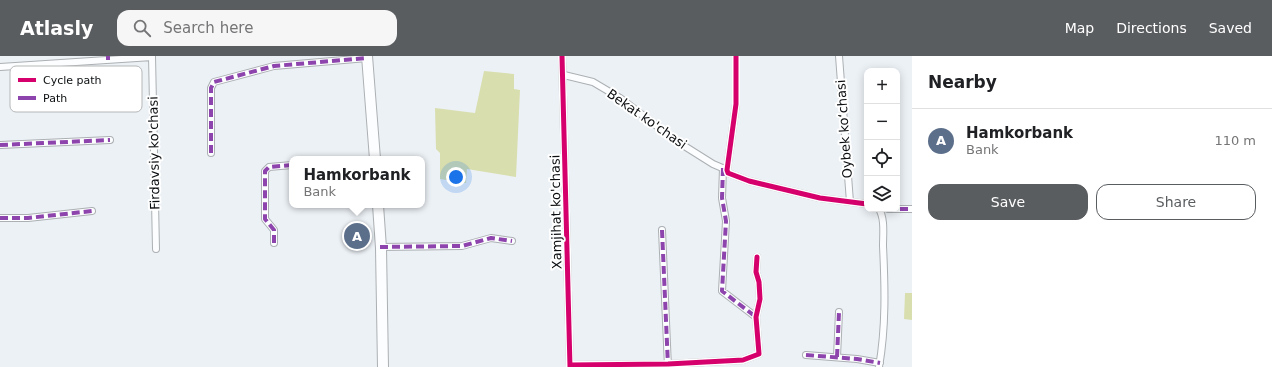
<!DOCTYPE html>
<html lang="en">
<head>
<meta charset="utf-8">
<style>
	:root { --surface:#fff; --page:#f6f6f6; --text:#202124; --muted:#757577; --line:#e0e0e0; --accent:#5a5d60 }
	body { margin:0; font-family:"DejaVu Sans",sans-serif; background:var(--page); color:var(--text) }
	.controls { position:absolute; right:12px; top:12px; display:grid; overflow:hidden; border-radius:8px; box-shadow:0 2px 10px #0003 }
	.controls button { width:36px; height:36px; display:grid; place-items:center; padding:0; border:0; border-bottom:1px solid var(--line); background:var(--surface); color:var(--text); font:20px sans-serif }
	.you { position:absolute; left:456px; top:121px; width:14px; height:14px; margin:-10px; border:3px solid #fff; border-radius:50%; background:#1a73e8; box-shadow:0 0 0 6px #1a73e833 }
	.badge { display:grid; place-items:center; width:26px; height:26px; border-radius:50%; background:var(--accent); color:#fff; font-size:13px; font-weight:700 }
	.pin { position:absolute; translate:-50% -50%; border:2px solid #fff; box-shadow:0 1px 4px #0006 }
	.popup { position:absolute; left:289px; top:100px; width:136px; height:52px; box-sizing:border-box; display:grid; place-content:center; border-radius:8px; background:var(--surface); filter:drop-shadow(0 1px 3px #0005); font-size:13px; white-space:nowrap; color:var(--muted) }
	.popup b { font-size:15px; color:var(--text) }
	.popup::after { content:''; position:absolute; left:50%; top:100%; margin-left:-8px; border:8px solid transparent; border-top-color:var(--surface) }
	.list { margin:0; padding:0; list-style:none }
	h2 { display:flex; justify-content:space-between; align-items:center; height:52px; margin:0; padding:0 16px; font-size:17px }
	h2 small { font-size:13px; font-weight:400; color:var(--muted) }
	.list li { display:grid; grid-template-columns:26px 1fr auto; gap:12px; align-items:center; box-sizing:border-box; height:64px; padding:0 16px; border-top:1px solid var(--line) }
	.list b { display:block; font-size:15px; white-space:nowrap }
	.list p { margin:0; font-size:13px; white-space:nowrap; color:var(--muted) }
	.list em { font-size:13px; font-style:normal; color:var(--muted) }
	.actions { display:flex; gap:8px; padding:12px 16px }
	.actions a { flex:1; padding:9px 0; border:1px solid var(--accent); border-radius:12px; text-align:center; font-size:14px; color:var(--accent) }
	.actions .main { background:var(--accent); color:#fff }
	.icon { flex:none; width:22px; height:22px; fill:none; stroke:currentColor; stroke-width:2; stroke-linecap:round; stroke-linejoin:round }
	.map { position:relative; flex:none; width:912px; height:311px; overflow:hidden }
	header { display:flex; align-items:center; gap:24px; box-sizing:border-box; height:56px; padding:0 20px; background:var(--accent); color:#fff }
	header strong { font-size:19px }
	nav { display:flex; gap:22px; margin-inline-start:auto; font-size:14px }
	.search { width:280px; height:36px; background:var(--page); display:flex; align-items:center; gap:10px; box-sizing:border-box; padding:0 14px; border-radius:12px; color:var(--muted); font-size:15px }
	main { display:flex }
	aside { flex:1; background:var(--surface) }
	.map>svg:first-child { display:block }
	.green { fill:#d9deae }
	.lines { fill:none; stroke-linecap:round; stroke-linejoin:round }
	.street-casing { stroke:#acb0b3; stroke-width:8 }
	.primary-casing { stroke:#acb0b3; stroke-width:12 }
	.street { stroke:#fcfdfe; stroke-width:6 }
	.primary { stroke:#fcfdfe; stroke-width:10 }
	.quiet { stroke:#8e44ad; stroke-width:4; stroke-dasharray:8 4; stroke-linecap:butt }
	.cycleway-casing { stroke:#fff; stroke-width:8 }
	.cycleway { stroke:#d6006c; stroke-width:5 }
	.labels { text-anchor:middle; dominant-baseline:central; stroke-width:4; stroke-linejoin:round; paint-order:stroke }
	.street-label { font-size:13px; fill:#0b0e10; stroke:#fff }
	.key { fill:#fff; stroke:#b6b7b7; stroke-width:1 }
	.key-label { font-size:11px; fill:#0b0e10 }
</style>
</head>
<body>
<header>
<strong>Atlasly</strong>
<div class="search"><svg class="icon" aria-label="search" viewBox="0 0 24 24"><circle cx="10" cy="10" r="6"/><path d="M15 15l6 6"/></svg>Search here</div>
<nav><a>Map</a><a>Directions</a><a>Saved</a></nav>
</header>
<main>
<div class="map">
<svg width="912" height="311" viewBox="0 0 912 311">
	<rect width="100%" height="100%" fill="#ecf1f6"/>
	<!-- green -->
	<path class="green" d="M484,15L514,18V33L520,34L516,121L467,113L466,127L440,123V97L436,93L435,52L475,57Z
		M905,237H912V264L904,263Z"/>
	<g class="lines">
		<defs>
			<path id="street" d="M152,0L156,193
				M562,0L570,311
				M736,0V48L727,114L728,117L749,125L820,142L867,148
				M839,0L850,146
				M0,11L152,1
				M564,19L593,26L620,42L678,86L713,108L727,114
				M0,89L110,84
				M211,97V32L214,26L274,10L367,2
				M723,112L722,142L726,165L722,235L756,261
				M879,153C885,163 883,178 883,190C885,231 886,271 879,311
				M888,153H912
				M0,162H28L92,155
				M662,174L668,311
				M274,187V174L265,163V115L269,111L292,109
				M380,191L462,190L491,182L512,185
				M806,299L857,303L880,307
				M837,301L839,256
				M570,309L668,308L743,304L759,298L756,261L760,243L759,226L756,216L757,201"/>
			<path id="primary" d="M367,0L375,103
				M378,149L381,192L383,311"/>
		</defs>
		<!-- street casing -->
		<use href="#street" class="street-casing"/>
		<!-- primary casing -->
		<use href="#primary" class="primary-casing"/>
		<!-- street -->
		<use href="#street" class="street"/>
		<!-- primary -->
		<use href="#primary" class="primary"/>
		<!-- quiet -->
		<path class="quiet" d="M108,0V4
			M0,89L110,84
			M211,97V32L214,26L274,10L367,2
			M723,112L722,142L726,165L722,235L756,261
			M888,153H912
			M0,162H28L92,155
			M662,174L668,310
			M274,187V174L265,163V115L269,111L292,109
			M380,191L462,190L491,182L512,185
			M806,299L857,303L880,307
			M837,301L839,256"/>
		<defs>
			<path id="cycleway" d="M562,0L570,311
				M736,0V48L727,114L728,117L749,125L820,142L867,148
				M570,309L668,308L743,304L759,298L756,261L760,243L759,226L756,216L757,201"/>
		</defs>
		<!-- cycleway casing -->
		<use href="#cycleway" class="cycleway-casing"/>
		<!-- cycleway -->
		<use href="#cycleway" class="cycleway"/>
	</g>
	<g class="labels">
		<!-- street labels -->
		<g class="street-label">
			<text transform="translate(647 63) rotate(35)">Bekat ko'chasi</text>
			<text transform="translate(844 73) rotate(-94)">Oybek koʻchasi</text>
			<text transform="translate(154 97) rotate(-91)">Firdavsiy ko'chasi</text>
			<text transform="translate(556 156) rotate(-91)">Xamjihat ko'chasi</text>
		</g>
	</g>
	<!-- legend -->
	<rect x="10" y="10" width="132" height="46" rx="6" class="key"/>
	<rect x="18" y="22" width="18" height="4" fill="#d6006c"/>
	<rect x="18" y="40" width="18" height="4" fill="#8e44ad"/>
	<g class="key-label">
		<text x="43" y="28">Cycle path</text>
		<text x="43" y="46">Path</text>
	</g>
</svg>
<div class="controls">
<button>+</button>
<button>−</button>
<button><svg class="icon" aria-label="locate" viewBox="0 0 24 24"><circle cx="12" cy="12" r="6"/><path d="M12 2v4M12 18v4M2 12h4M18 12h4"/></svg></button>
<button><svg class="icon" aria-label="layers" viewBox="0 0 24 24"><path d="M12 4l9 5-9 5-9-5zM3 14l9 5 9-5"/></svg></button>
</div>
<div class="you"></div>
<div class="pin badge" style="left:357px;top:180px;background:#5c6f8a">A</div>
<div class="popup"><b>Hamkorbank</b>Bank</div>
</div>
<aside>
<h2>Nearby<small></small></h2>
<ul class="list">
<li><span class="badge" style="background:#5c6f8a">A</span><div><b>Hamkorbank</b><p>Bank</p></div><em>110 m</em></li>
</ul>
<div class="actions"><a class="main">Save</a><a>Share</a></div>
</aside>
</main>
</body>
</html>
